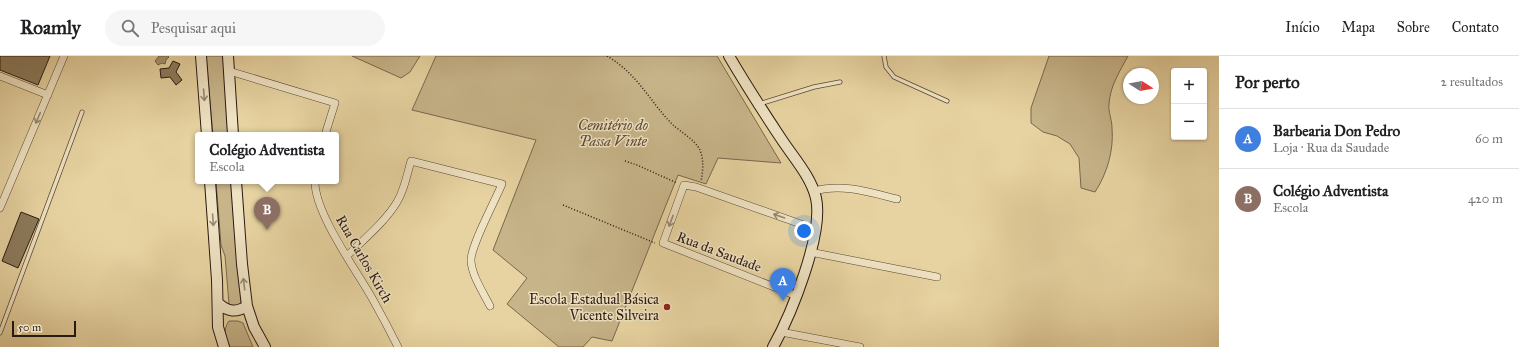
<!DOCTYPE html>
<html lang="pt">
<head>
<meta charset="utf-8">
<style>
	:root { --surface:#fff; --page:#f6f6f6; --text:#202124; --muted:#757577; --line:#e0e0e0; --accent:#8f2418 }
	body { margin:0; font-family:"IM FELL Great Primer",serif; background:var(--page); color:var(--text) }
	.controls { position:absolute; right:12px; top:12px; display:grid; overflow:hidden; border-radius:4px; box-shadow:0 1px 3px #0004 }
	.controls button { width:36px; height:36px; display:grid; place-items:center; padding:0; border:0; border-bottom:1px solid var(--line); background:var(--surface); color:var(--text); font:20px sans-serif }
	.compass { position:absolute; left:1123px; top:12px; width:36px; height:36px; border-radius:50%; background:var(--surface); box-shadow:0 1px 3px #0004; rotate:101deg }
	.scale { position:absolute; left:12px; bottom:10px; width:64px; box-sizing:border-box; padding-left:4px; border:2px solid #291a12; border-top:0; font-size:11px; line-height:14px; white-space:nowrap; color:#291a12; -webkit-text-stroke:3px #efe2c2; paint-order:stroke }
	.you { position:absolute; left:804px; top:175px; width:14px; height:14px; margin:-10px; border:3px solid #fff; border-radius:50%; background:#1a73e8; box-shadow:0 0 0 6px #1a73e833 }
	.badge { display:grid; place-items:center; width:26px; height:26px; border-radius:50%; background:var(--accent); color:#fff; font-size:13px; font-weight:700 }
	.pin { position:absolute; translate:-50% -33px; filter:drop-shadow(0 1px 2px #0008) }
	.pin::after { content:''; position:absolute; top:21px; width:14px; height:12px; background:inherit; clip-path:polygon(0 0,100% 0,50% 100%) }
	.popup { position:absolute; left:195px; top:76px; width:144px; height:52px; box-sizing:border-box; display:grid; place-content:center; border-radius:4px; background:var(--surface); filter:drop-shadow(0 1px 3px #0005); font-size:13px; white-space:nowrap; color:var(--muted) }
	.popup b { font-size:15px; color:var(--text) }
	.popup::after { content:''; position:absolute; left:50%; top:100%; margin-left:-8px; border:8px solid transparent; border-top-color:var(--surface) }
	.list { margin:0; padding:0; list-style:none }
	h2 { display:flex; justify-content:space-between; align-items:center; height:52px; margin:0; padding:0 16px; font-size:17px }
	h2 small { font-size:13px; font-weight:400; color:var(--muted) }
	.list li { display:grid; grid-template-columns:26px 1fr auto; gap:12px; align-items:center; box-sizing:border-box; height:60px; padding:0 16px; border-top:1px solid var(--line) }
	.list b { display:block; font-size:15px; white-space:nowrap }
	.list p { margin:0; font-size:13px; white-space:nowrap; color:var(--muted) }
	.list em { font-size:13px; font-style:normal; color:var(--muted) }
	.icon { flex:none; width:22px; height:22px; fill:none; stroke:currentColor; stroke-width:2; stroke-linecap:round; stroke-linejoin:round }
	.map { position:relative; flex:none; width:1219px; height:291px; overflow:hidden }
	header { display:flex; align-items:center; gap:24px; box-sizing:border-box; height:56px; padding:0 20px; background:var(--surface); border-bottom:1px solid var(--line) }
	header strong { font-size:19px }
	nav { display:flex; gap:22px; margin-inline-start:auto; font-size:14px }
	.search { width:280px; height:36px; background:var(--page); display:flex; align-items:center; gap:10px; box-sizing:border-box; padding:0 14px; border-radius:22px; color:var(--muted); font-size:15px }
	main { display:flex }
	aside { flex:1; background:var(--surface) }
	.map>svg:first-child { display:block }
	.green { fill:#c7b489; stroke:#78674e }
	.water { fill:#a69470; stroke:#74634a }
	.building { fill:#8c7a5c; stroke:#291a12 }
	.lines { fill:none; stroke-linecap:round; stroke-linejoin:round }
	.service-casing { stroke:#584836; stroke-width:5 }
	.minor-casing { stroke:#584836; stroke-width:8 }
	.secondary-casing { stroke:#291a12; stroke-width:12 }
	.path { stroke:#291a12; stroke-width:1.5; stroke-dasharray:1 2; stroke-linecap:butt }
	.service { stroke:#efe2c2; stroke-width:3.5 }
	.minor { stroke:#efe2c2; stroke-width:7 }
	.secondary { stroke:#efe2c2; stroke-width:10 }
	.oneway { stroke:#968873 }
	.poi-dot { fill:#8f2418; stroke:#efe2c2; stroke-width:1.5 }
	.labels { text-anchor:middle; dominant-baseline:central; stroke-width:3; stroke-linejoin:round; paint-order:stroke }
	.park-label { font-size:14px; font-style:italic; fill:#584836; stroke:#efe2c2 }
	.street-label { font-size:14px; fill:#291a12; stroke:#efe2c2 }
	.poi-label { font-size:14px; fill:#291a12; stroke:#efe2c2; text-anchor:end }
</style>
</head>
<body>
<header>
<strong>Roamly</strong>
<div class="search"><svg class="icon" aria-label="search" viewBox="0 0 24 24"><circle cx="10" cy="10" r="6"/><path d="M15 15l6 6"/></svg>Pesquisar aqui</div>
<nav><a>Início</a><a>Mapa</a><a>Sobre</a><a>Contato</a></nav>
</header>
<main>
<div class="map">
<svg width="1219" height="291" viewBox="0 0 1219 291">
	<rect width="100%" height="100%" fill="#e7d3a1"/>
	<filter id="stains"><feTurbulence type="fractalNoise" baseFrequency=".005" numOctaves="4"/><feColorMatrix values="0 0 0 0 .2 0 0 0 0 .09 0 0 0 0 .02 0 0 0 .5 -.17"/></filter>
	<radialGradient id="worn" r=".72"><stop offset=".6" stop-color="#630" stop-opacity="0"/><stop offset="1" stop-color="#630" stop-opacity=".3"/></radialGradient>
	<!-- green -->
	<path class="green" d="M206,0H223L230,79H213Z
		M352,0H420L410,16L401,22Z
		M436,0H717L781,107L718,102L706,128L678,119L612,285L592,281L583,291H559L507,248L527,222L493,194L536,84L412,54Z
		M1049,0H1128C1120,15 1110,30 1109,48C1108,55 1112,64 1112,72C1114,94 1107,118 1095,136L1081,132L1079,102L1070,88L1057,80L1043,76L1031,67V52Z
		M216,125H233L241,246L240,248L232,251L229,248L225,200L221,189Z
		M229,265H238L243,267L253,291H230C226,281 222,275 229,265Z"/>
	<!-- water -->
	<path class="water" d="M159,0H168L169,1L166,4L165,8L162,7L158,9L155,5Z"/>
	<!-- building -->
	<path class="building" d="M0,0H50L38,29L0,14Z
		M173,5L180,8L176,16L182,24L176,29L170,21L161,22L160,13L169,12Z
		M21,156L39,163L18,212L2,205Z"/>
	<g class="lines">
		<defs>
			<path id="service" d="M884,0L886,11L894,21L947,45
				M759,48L814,31L840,26
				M0,277L82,56"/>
			<path id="minor" d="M229,15L335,47L325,79
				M0,20L48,39
				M315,125C314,156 356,214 372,242C381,258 390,275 398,291
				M814,135C842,127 869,136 897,143
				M0,152L64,0
				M810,196L937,221
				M347,200C364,183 385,166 397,146C405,133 407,118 411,105L502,128C496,143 470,191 471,205C472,220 483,236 490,250
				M797,240L663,187L684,129L696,131L815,173
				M781,276L860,291"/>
			<path id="secondary" d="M201,0L207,79
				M228,0L233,79
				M729,0C746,29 764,57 782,84C794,102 811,121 816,142C824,178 791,259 773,291
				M210,125L217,224L218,271L224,291
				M236,125L242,208L247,250L254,271L265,291
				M218,247C228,256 236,257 247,250"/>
		</defs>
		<!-- service casing -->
		<use href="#service" class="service-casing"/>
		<!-- minor casing -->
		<use href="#minor" class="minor-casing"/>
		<!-- secondary casing -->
		<use href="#secondary" class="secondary-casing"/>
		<!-- path -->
		<path class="path" d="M607,0C639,19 649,45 673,69C681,76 696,85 700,94C704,104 703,115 701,125
			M625,105L637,109L677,127
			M563,149L655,187"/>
		<!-- service -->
		<use href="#service" class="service"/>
		<!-- minor -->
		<use href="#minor" class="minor"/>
		<!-- secondary -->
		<use href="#secondary" class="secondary"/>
	</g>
	<!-- one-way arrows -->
	<defs><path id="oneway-shaft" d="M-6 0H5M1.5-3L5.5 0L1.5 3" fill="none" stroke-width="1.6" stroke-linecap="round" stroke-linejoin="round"/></defs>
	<g class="oneway">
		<use href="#oneway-shaft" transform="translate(204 39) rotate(86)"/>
		<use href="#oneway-shaft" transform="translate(38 62) rotate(113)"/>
		<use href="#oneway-shaft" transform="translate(779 160) rotate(-161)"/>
		<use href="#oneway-shaft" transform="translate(213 164) rotate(86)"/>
		<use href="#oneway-shaft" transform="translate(671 165) rotate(110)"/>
		<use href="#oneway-shaft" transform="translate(244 228) rotate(-97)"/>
	</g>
	<!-- markers -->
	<circle class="poi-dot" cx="667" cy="251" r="4"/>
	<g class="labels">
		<!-- park labels -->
		<g class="park-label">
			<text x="613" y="69">Cemitério do<tspan x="613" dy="16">Passa Vinte</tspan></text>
		</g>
		<!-- street labels -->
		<g class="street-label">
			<text transform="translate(719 196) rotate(21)">Rua da Saudade</text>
			<text transform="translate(364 203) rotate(60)">Rua Carlos Kirch</text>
		</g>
		<!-- poi labels -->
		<g class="poi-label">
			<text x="659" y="243">Escola Estadual Básica<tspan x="659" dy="16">Vicente Silveira</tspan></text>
		</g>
	</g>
	<rect width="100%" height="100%" filter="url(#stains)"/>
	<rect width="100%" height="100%" fill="url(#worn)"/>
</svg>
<div class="controls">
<button>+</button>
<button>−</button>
</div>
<svg class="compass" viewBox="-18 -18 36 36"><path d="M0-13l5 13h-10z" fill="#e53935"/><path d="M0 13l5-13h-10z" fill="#757577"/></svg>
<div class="scale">50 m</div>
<div class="you"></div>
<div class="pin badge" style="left:783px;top:245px;background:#3f7fe0">A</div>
<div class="pin badge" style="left:267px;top:174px;background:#8d6e63">B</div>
<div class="popup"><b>Colégio Adventista</b>Escola</div>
</div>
<aside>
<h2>Por perto<small>2 resultados</small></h2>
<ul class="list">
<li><span class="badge" style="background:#3f7fe0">A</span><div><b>Barbearia Don Pedro</b><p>Loja · Rua da Saudade</p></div><em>60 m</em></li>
<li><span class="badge" style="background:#8d6e63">B</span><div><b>Colégio Adventista</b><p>Escola</p></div><em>420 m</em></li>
</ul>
</aside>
</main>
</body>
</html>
